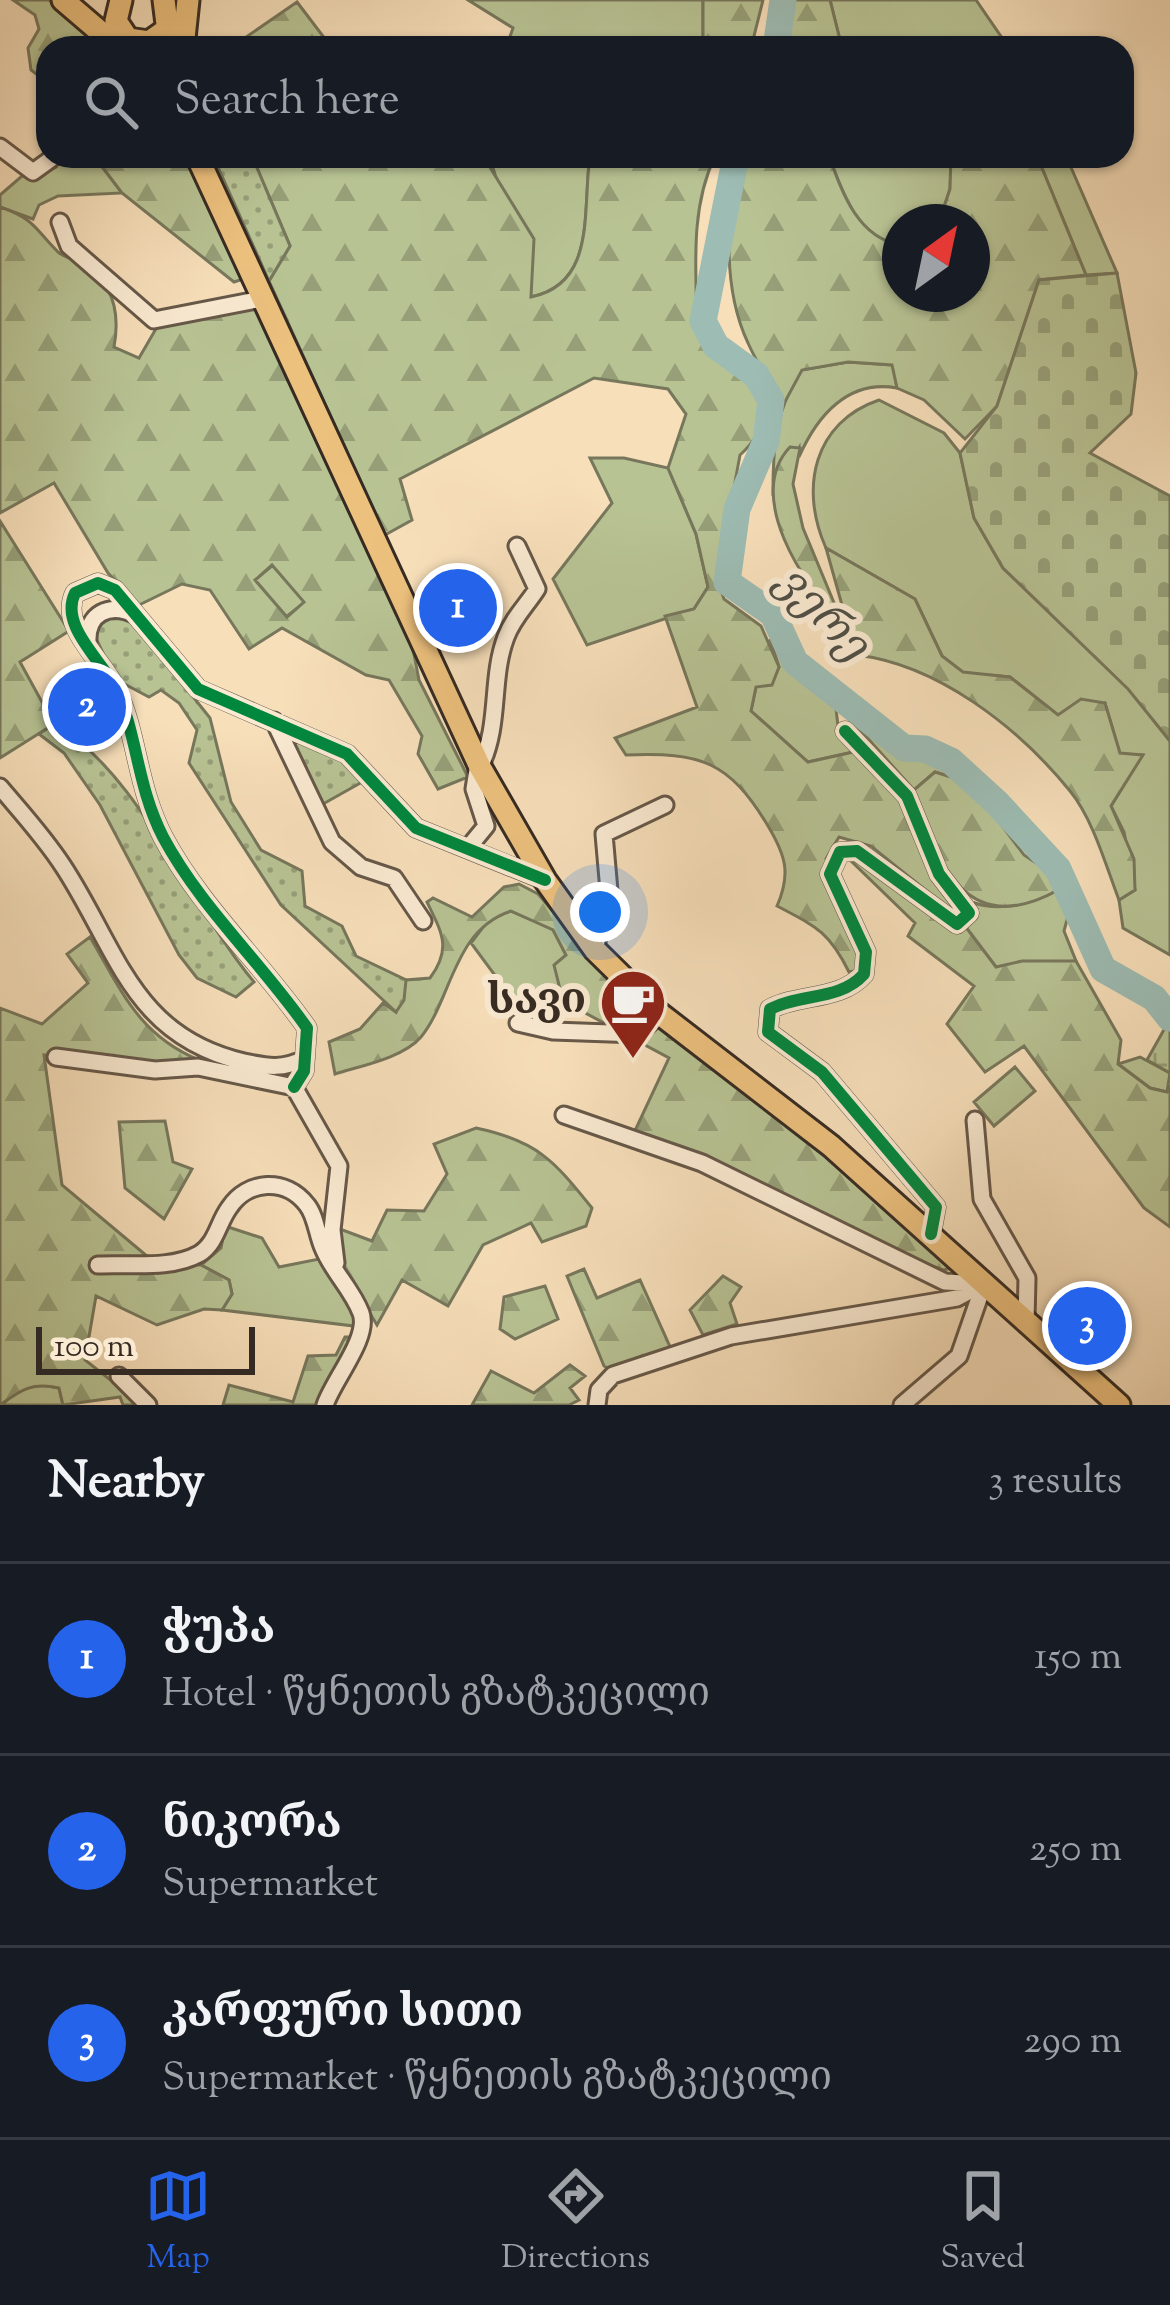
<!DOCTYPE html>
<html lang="en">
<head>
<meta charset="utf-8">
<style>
	:root { --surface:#171b24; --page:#242831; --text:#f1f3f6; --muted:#9ea1a6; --line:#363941; --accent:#2563eb }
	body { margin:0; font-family:"Sorts Mill Goudy","Noto Serif Georgian",serif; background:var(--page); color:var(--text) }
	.compass { position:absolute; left:882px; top:204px; width:108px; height:108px; border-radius:50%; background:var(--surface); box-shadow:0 3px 9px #0004; rotate:33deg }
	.scale { position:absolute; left:36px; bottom:30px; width:219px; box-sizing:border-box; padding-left:12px; border:6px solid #362b23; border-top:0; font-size:33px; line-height:42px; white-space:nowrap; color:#362b23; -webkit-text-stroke:9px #faead2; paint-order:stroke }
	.you { position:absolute; left:600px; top:912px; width:42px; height:42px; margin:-30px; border:9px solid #fff; border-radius:50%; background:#1a73e8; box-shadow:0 0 0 18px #1a73e833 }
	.badge { display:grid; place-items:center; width:78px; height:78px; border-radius:50%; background:var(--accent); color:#fff; font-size:39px; font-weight:700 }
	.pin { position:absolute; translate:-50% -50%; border:6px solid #fff; box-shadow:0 3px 12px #0006 }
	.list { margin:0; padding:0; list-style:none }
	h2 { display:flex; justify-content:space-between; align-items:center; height:156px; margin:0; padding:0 48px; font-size:51px }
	h2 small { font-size:39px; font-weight:400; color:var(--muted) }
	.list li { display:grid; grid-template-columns:78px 1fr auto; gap:36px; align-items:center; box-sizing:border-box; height:192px; padding:0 48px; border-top:3px solid var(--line) }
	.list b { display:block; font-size:45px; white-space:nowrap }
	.list p { margin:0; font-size:39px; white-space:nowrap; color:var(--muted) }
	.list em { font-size:39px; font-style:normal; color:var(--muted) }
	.icon { flex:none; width:66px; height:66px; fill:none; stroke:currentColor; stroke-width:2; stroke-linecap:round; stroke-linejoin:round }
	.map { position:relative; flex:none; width:1170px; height:1405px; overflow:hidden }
	.search { position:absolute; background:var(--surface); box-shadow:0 3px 9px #0004; left:36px; right:36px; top:36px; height:132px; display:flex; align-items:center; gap:30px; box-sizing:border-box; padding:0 42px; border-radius:36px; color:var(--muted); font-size:45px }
	.sheet { height:732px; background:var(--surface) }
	nav { display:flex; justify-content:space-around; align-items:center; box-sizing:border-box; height:168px; border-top:3px solid var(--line); background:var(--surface); font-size:33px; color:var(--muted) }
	nav a { display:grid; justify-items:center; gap:6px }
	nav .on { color:var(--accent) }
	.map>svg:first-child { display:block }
	.grass { fill:#b8c394; stroke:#77775c; stroke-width:3 }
	.forest { fill:url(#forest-firs); stroke:#77775c; stroke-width:3; fill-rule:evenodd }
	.wetland { fill:url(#wetland-marsh); stroke:#77775c; stroke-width:3 }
	.cemetery { fill:url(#cemetery-stones); stroke:#77775c; stroke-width:3 }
	.park { fill:url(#park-dots); stroke:#77775c; stroke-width:3 }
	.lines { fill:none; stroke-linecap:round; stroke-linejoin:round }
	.river { stroke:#9dbcb3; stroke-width:27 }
	.minor-casing { stroke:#665849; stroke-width:21 }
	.major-casing { stroke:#362b23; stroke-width:27 }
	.minor { stroke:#faead2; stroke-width:15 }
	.major { stroke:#ecc07d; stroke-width:21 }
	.cycleway-casing { stroke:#faead2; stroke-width:20 }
	.cycleway { stroke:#00873e; stroke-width:12 }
	.labels { text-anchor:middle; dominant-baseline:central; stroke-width:12; stroke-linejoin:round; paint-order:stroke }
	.poi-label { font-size:42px; font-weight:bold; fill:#362b23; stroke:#faead2; text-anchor:end }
	.water-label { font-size:45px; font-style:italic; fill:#504f47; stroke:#faead2 }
</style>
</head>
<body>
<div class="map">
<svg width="1170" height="1405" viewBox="0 0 1170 1405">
	<defs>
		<pattern id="forest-firs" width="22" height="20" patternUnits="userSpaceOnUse" patternTransform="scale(3)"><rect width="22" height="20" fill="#b8c394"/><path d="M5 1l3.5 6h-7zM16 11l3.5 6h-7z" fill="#969f78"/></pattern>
		<pattern id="wetland-marsh" width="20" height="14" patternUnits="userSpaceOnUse" patternTransform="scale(3)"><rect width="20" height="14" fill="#b8c394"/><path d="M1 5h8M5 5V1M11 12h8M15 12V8" fill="none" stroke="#969f78"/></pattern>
		<pattern id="cemetery-stones" width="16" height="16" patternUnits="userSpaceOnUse" patternTransform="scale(3)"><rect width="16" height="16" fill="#b8c394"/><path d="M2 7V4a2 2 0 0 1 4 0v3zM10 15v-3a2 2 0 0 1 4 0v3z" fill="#969f78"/></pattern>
		<pattern id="park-dots" width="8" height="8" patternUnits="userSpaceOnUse" patternTransform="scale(3)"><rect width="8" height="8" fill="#b8c394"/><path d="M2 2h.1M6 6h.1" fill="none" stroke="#969f78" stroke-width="1.8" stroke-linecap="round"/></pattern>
	</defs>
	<rect width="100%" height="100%" fill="#f7dfba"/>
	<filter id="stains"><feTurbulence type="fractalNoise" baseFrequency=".00167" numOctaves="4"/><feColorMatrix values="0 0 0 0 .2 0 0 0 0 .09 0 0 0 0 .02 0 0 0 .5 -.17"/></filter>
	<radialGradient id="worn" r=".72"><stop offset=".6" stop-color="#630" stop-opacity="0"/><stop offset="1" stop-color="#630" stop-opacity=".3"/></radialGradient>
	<!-- grass -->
	<path class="grass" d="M468,0H703V48H506L513,28Z
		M830,0H976L1009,48H842Z
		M57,156H94L122,193L58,196L39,205L33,219L0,207V195L22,176L37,177L56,167Z
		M483,156H590C582,211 597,284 530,297L492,164Z
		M829,156H951L950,189L939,222H900V245C857,238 842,191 829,156Z
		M1037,156H1066L1117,273L1086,275Z
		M848,362L893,365L897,388C848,379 817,416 799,457V448L773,491C773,445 776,409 801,370Z
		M879,400L944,433L960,453L974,518L1003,568L1129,689L1170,741V955L1123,928L1119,900L1135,890L1124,832L1111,806L1142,755L1120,754L1105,703L1058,715L1010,677L963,673L942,656L915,599L826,548C799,488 814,422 879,400Z
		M590,458H624L668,468L696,534L708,587L694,609L587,645L553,579L612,503Z
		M273,565L305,602L286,617L255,580Z
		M770,639L789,665L835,700L838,726L858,751L808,762L751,711L756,687L779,667Z
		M848,708L904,755L937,760L970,783L935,772L914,790L846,714Z
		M1054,875L1070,909L1064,931L1076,961L996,967L965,926L974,920L975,903C1000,912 1035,903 1058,890Z
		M511,911L553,929L566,955L555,965L563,1001L545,1020L505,989L471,943L490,918Z
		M1140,1057L1170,1073L1167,1092L1150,1088L1118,1064Z
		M1015,1067L1035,1091L994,1126L974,1102Z
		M225,1226L262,1238L279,1267L319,1259L330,1267L357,1318L354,1326L222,1310L232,1294L229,1280L201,1265L221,1248Z
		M38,1384L59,1388L63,1405H2L16,1391Z"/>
	<!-- forest -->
	<path class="forest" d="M13,0H49L109,48H48V83L31,70L28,48L39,29L35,15Z
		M703,0H763L751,48H703Z
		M790,0H830L842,48H781Z
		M297,2L332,48H237L239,42Z
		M94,156H188L246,278L234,282L122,193Z
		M252,156H483L534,239L531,297C597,284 582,210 590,156H715C690,209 696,267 697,324C727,365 799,401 740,455L717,579L724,599L761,626L779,667L772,685L756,687L751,711L808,762L858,751L905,799L965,908L959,917L871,846L839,837L826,859L862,956L859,970L849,972C829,932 817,927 777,906C791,874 786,856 768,826C729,761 701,752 626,755L615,738L697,707L665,616L694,609L708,587L696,534L668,468L686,414L668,389L594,378L400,479L412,520L385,535L269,281L290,246Z
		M743,156H829C842,192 857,237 900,245V294H972V222H939L950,189L951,156H1037L1086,275L1039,280L997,406L965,439L924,400L897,388L892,365L848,362L802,370L780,411C773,384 759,368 748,343C723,290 724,211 743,156Z
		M0,207C36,220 33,227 58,252C65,258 75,259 83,265C114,283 120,314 114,347L139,358L157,327L261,305L410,634L419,680L468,777L438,789L418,754L422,736L389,680L366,675L282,628L249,649L210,590L182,584L139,605L108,573L54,483L0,513ZM272,565L304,602L287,617L255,580Z
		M790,447L800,448L793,484L803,528L842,622C803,586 744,495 790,447Z
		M0,521L69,631L20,662L54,724L0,758Z
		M826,548L915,599L942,656L963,672L1010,677L1058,715L1081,699L1105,703L1120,753L1143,755L1111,806L1134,859L1135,890L1119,900C1106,866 1093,819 1070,791C1018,727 937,664 856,655Z
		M935,772L970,783L1024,855L1054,875L1058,890C968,940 937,867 914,790Z
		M850,853L965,926L996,967L1022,961H1076L1121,1040L1118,1064L1150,1088L1167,1092L1170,1087V1227L1144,1208L1024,1046L985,1072L947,1024L974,986L908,936L915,923L847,857Z
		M519,884L538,894L612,980L841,1164L953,1268L943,1270L913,1259L632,1137L669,1058L563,1001L554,965L566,955L553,930L511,911C453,930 452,999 421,1037C403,1058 360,1066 335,1074L329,1042L360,1029L383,1003L396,1012L406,980L430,978C452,948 442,933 427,902L433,898L472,917L504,887Z
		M90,937C122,992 139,1035 199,1060L137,1064L44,1055L62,1185L154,1262L201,1265L229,1280L232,1294L222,1310L204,1309L157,1325L96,1296L85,1360L142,1405H123L120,1397L63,1405L59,1388C31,1382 21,1390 0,1405V1008L42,1024L88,983L67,954Z
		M165,1121L173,1162L192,1169L164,1219L125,1188L119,1122Z
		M476,1128C538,1141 554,1161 592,1208L586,1226L542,1242L531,1223L483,1245L448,1306L402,1280L377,1325L344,1270L340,1229L372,1241L387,1210L424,1211L447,1174L434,1144Z
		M584,1269L597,1298L640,1280L671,1349L612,1370L604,1366L567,1276Z
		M723,1276L741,1287L730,1303L737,1324L703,1335L690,1310Z
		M545,1286L558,1319L515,1339L500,1329L504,1297Z
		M345,1337H355L321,1405H223L229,1385L293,1402L308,1356L336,1355Z
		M570,1365L585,1376L570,1388L579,1400L569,1405H472L491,1371L534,1393Z"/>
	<!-- wetland -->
	<path class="wetland" d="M1170,1019V1073L1147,1060Z"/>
	<!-- cemetery -->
	<path class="cemetery" d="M1117,273L1136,373L1131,414L1090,453L1170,496V741L1128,689L1003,568L974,518L960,453L997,406L1039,280Z"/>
	<!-- park -->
	<path class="park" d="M213,156H252L290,246L269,281Z
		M118,615L135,624L210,718L231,802L261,850L302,871L305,906L342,926L356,956L406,980L404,1000L396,1012L281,905L189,763L197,730L179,703L161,690L149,697L115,679L95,636L98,625Z
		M54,724C138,771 190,906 254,982L236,997L197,978L179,955L100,805L64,753L39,734Z
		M295,740L321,747L371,777L323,804L290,742Z"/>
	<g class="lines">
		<!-- river -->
		<path class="river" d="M776,48L783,0
			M736,156L703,321L716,346L756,375L771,400L766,441L737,509L727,582L773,614L795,662L904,748L925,749L951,761L997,803L1058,869L1103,969L1154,998L1170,1018"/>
		<defs>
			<path id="minor" d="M0,147L33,172L51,159
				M60,222L69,246L154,320L262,299
				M88,644C86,613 109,602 136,615
				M274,721L332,842L361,867L394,878L423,921
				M845,731L907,796L939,874L969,913L957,924L857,851L840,852L830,874L866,952L864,974C840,1001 801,993 770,1009L768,1032L822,1072L936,1207L931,1234
				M480,767C501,724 490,679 506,637C513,618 526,606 537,589L517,546
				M0,787C22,813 45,838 63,866C118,950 132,1036 244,1062C267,1067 284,1070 305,1058
				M468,848L486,826L474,789L478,764
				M595,950L609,891L604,834L665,805
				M518,1023L553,1031L638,1034L660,1014
				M56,1057L155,1070L198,1067L294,1087
				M294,1087L304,1071L307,1028C261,962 201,908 163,837C136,784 138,736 116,689C102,660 59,626 75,593L98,583L115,590L198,689L347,754L416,828L542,879
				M294,1087L339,1166L332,1230L336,1263
				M564,1115L702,1163L945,1282L984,1284
				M975,1120L982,1199L1027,1278L1026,1321
				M98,1265C129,1263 170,1270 199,1254C216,1244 218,1223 229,1208C247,1180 286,1177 307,1205C316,1216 317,1235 323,1248C332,1271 352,1289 361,1313C370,1337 334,1379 325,1405
				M119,1376L148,1405
				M597,1405L599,1390L613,1375L731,1336L957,1298L981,1285
				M902,1405L959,1356L984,1284"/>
			<path id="major" d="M63,0L119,48
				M121,0L116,21L128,39L149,42L166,30
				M164,0L170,48
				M183,48L188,0
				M197,156L480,767L545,880L595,950L660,1014L831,1146L1119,1405"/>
		</defs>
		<!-- minor casing -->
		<use href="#minor" class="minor-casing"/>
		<!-- major casing -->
		<use href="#major" class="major-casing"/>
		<!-- minor -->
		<use href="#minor" class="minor"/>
		<!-- major -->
		<use href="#major" class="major"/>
		<defs>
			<path id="cycleway" d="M845,731L907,796L939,874L969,913L957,924L857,851L840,852L830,874L866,952L864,974C840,1001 801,993 770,1009L768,1032L822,1072L936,1207L931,1234
				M294,1087L304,1071L307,1028C261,962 201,908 163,837C136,784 138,736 116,689C102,660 59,626 75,593L98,583L115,590L198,689L347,754L416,828L545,880"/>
		</defs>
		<!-- cycleway casing -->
		<use href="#cycleway" class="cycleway-casing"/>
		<!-- cycleway -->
		<use href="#cycleway" class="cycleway"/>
	</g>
	<!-- icons -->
	<defs>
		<symbol id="cafe-pin" viewBox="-11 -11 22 30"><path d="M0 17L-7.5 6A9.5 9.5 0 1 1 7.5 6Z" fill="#8f2418" stroke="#faead2"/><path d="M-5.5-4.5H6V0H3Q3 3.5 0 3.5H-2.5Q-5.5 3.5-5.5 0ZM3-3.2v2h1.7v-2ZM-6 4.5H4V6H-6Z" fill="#fff"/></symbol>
	</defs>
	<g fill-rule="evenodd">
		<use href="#cafe-pin" x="595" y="964" width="76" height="104"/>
	</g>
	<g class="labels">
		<!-- poi labels -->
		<g class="poi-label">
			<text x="586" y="1002">სავი</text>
		</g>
		<!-- water labels -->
		<g class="water-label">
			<text transform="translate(820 615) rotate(46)">ვერე</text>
		</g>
	</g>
	<rect width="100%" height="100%" filter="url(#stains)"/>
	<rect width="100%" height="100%" fill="url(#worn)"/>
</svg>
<svg class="compass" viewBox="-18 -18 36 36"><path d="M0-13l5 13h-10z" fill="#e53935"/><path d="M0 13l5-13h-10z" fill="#9ea1a6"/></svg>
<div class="scale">100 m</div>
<div class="you"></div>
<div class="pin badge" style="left:458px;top:608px">1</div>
<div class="pin badge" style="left:87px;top:707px">2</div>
<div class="pin badge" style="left:1087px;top:1326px">3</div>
<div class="search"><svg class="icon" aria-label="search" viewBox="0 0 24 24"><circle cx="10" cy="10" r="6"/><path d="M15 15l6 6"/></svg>Search here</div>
</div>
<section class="sheet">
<h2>Nearby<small>3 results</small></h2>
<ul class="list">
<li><span class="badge">1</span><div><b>ჭუპა</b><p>Hotel · წყნეთის გზატკეცილი</p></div><em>150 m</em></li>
<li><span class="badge">2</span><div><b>ნიკორა</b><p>Supermarket</p></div><em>250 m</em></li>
<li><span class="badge">3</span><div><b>კარფური სითი</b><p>Supermarket · წყნეთის გზატკეცილი</p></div><em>290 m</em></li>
</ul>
</section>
<nav>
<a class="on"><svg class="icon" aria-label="map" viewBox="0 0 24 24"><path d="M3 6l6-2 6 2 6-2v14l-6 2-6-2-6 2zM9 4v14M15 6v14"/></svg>Map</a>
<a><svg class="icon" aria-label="directions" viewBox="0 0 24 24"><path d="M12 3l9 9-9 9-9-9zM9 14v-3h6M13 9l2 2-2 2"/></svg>Directions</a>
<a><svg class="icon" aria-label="saved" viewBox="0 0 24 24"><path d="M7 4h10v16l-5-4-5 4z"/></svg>Saved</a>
</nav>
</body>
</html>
